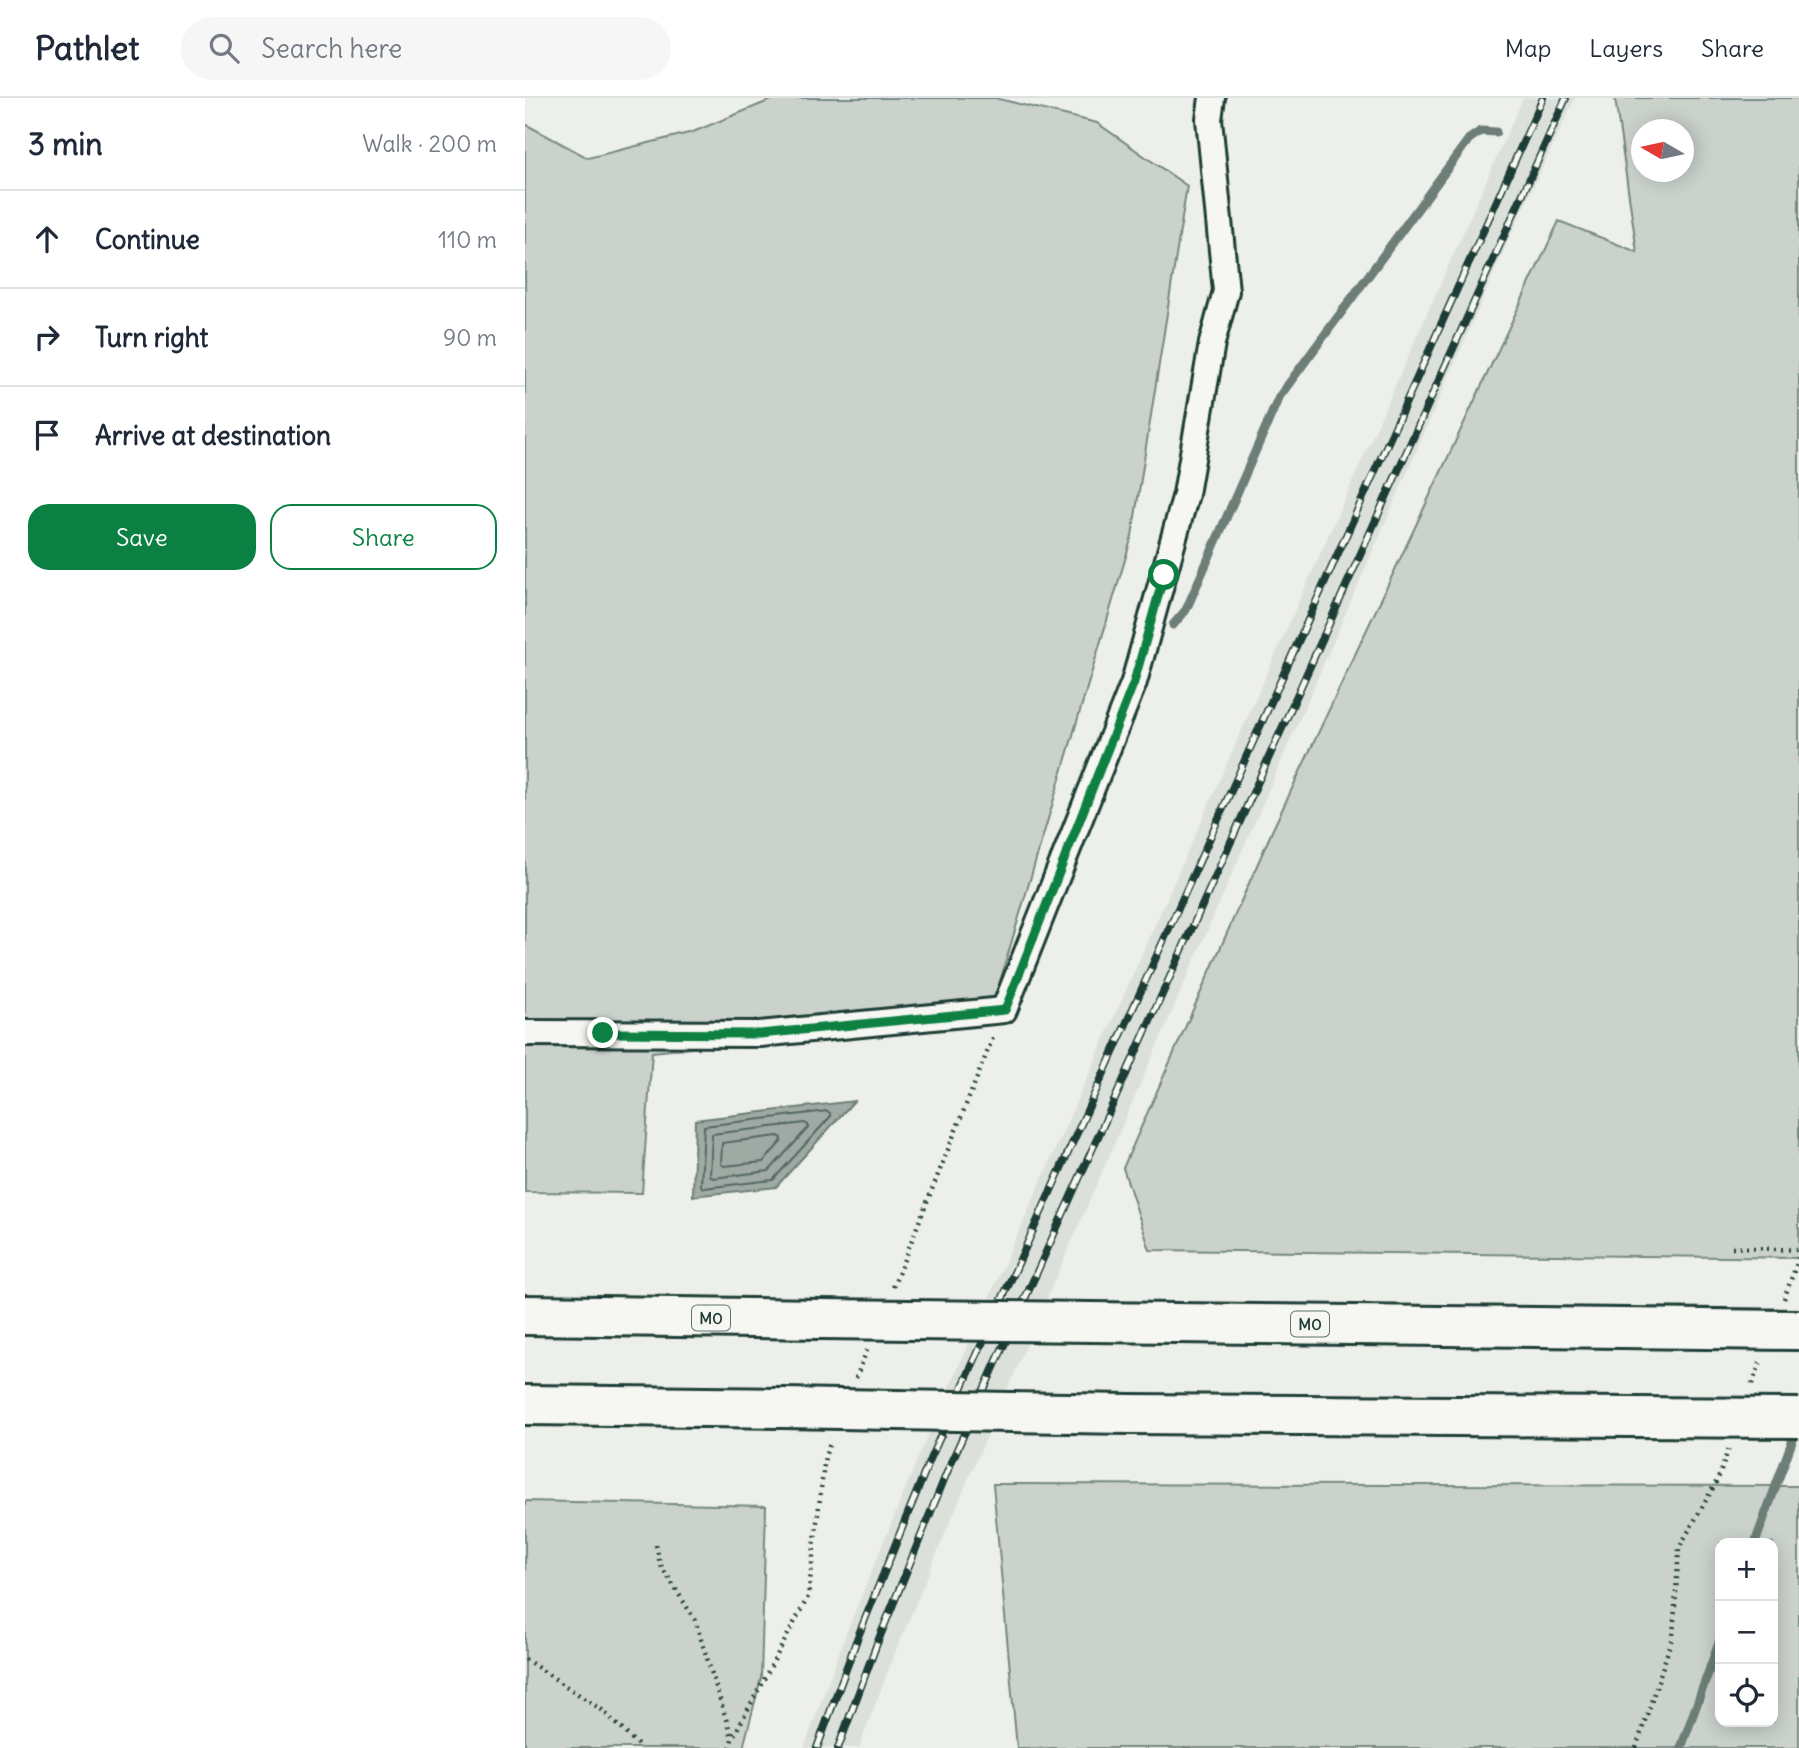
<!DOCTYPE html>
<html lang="en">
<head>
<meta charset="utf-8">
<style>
	:root { --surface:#fff; --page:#f6f6f7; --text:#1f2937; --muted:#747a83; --line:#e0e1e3; --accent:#0b8043 }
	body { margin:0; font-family:Delius,sans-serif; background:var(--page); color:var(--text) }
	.controls { position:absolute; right:21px; bottom:21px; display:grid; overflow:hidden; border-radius:14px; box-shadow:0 4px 18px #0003 }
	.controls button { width:63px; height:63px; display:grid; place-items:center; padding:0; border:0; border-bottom:2px solid var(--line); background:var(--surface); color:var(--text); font:35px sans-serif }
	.compass { position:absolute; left:1106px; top:21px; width:63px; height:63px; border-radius:50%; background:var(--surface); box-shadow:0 4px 18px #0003; rotate:279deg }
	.stop { position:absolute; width:21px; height:21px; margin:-16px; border:5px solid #0b8043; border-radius:50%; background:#fff }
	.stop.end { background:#0b8043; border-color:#fff; box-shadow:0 2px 7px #0008 }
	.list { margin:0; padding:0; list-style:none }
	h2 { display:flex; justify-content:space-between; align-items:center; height:91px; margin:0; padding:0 28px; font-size:30px }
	h2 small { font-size:23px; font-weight:400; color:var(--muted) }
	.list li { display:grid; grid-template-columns:46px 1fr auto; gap:21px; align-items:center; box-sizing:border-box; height:98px; padding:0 28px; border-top:2px solid var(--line) }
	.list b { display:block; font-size:26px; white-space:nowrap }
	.list em { font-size:23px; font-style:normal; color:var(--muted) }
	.actions { display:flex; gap:14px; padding:21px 28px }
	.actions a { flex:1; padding:16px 0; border:2px solid var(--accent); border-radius:21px; text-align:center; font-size:24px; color:var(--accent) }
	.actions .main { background:var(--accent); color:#fff }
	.icon { flex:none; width:38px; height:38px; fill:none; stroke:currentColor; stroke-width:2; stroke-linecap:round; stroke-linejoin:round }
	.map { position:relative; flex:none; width:1274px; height:1650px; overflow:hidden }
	header { display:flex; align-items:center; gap:42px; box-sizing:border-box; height:98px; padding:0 35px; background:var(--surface); border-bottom:2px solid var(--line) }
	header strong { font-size:33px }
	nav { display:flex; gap:38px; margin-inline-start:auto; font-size:24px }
	.search { width:490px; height:63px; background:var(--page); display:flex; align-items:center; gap:18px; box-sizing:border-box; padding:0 24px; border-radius:38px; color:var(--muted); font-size:26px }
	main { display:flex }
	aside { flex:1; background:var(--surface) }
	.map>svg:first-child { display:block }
	.built { fill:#dce0db }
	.green { fill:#cbd2cc; stroke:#758880; stroke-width:2; fill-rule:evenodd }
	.water { fill:#9faaa4; stroke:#6c7e77; stroke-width:2 }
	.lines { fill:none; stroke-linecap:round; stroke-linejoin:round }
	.shore { stroke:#526961; stroke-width:2 }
	.stream { stroke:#6c7e77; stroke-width:9 }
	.street-casing { stroke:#1f3d34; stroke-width:30 }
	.highway-casing { stroke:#1f3d34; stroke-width:44 }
	.path { stroke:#1f3d34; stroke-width:4.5; stroke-dasharray:2 5; stroke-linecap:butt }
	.street { stroke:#f6f6f2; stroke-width:24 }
	.highway { stroke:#f6f6f2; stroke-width:38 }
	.rail-casing { stroke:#1f3d34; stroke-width:8 }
	.rail { stroke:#f6f6f2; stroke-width:5; stroke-dasharray:16; stroke-linecap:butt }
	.highway-bridge-casing { stroke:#1f3d34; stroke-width:44; stroke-linecap:butt }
	.highway-bridge { stroke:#f6f6f2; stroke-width:38 }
	.route { stroke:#0b8043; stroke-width:9 }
	.labels { text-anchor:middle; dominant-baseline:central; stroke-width:5; stroke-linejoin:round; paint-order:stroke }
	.shield { fill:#f6f6f2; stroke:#60746d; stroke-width:2 }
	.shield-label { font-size:16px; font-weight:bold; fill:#1f3d34 }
</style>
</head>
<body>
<header>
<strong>Pathlet</strong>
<div class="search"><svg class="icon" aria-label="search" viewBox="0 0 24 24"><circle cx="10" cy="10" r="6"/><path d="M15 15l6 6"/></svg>Search here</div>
<nav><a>Map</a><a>Layers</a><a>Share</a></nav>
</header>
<main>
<aside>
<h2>3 min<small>Walk · 200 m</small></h2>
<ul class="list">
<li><svg class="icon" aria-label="ahead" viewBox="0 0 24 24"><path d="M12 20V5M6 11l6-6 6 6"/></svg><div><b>Continue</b></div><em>110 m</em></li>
<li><svg class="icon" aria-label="right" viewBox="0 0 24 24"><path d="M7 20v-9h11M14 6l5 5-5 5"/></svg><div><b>Turn right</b></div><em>90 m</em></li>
<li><svg class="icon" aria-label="arrive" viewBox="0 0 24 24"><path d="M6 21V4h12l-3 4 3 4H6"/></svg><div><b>Arrive at destination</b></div></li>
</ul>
<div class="actions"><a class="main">Save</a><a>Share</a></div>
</aside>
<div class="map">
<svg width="1274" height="1650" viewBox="0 0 1274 1650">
	<rect width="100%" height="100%" fill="#edefea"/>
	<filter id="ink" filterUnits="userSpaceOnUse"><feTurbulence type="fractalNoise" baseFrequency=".0143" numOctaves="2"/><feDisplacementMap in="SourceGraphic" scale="14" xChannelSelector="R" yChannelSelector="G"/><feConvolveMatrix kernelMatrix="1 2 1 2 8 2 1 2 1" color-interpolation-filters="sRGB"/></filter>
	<g filter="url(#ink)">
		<!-- built -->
		<path class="built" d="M998,0H1050L983,143L445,1377L369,1557L334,1650H279L320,1538L395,1355Z"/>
		<!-- green -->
		<path class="green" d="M251,0H470L572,25L662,88L607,438L464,920L127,954L117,1095L0,1094V26L63,60L168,34Z
			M1090,0H1274V1160L625,1152L598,1070L748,731L1034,123L1112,154ZM1116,32H1158V74H1116Z
			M468,1386L1274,1388V1650H492ZM1195,1445H1248V1624H1195Z
			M0,1403L241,1408L236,1580L218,1650H0Z"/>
		<!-- water -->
		<path class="water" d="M329,1003L251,1089L168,1098L170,1022Z"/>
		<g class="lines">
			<!-- shore -->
			<path class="shore" d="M302,1013L305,1015V1019L248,1082L179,1090L176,1088L179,1028Z
				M280,1025L283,1027V1030L244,1073L188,1080L185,1078L187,1036Z
				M253,1038L257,1040L256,1044L238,1064L199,1068L196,1066L197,1045Z"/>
			<!-- stream -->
			<path class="stream" d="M648,527L661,512L754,299L944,41L956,33L971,34
				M1230,1445L1272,1330
				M1156,1650L1195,1542"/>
			<defs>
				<path id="street" d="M0,935L235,936L479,912L609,584L661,396L687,245L701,193L684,21L687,0"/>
				<path id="highway" d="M0,1217L295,1221
					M0,1307L258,1310"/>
			</defs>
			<!-- street casing -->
			<use href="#street" class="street-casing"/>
			<!-- highway casing -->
			<use href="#highway" class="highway-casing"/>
			<!-- path -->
			<path class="path" d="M1207,1149L1274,1152
				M368,1189L469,937
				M1259,1201L1274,1159
				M331,1280L342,1252
				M1227,1286L1235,1265
				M131,1447L135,1466L170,1522L207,1640
				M0,1561L77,1612L116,1650
				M205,1650L207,1641L283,1499L300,1358L306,1343
				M1111,1650L1148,1538L1154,1450L1193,1381L1204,1350"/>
			<!-- street -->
			<use href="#street" class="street"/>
			<!-- highway -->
			<use href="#highway" class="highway"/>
			<defs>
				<path id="rail" d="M292,1650L332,1541L406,1359L1018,0
					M313,1650L351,1548L425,1367L1041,0"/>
			</defs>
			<!-- rail casing -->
			<use href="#rail" class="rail-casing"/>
			<!-- rail -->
			<use href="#rail" class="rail"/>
			<defs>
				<path id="highway-bridge" d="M295,1221L1274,1232
					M258,1310L604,1316L1274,1320"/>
			</defs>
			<!-- highway-bridge casing -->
			<use href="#highway-bridge" class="highway-bridge-casing"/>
			<!-- highway-bridge -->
			<use href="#highway-bridge" class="highway-bridge"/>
		</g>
	</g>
	<g class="lines" filter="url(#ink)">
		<!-- route -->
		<path class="route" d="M78,935L235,936L480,912L609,584L639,477"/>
	</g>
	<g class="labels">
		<!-- shield labels -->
		<g class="shield">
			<rect x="167" y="1207.5" width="38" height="25" rx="5"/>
			<rect x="766" y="1213.5" width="38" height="25" rx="5"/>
		</g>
		<g class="shield-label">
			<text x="186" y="1220">M0</text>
			<text x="785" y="1226">M0</text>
		</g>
	</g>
</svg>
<div class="controls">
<button>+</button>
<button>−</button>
<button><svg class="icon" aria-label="locate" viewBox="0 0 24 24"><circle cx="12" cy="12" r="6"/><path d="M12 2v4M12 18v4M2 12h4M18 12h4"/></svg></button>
</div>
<svg class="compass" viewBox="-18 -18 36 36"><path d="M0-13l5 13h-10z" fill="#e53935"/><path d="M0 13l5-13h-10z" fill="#747a83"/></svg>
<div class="stop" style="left:639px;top:477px"></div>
<div class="stop end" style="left:78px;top:935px"></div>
</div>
</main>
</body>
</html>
